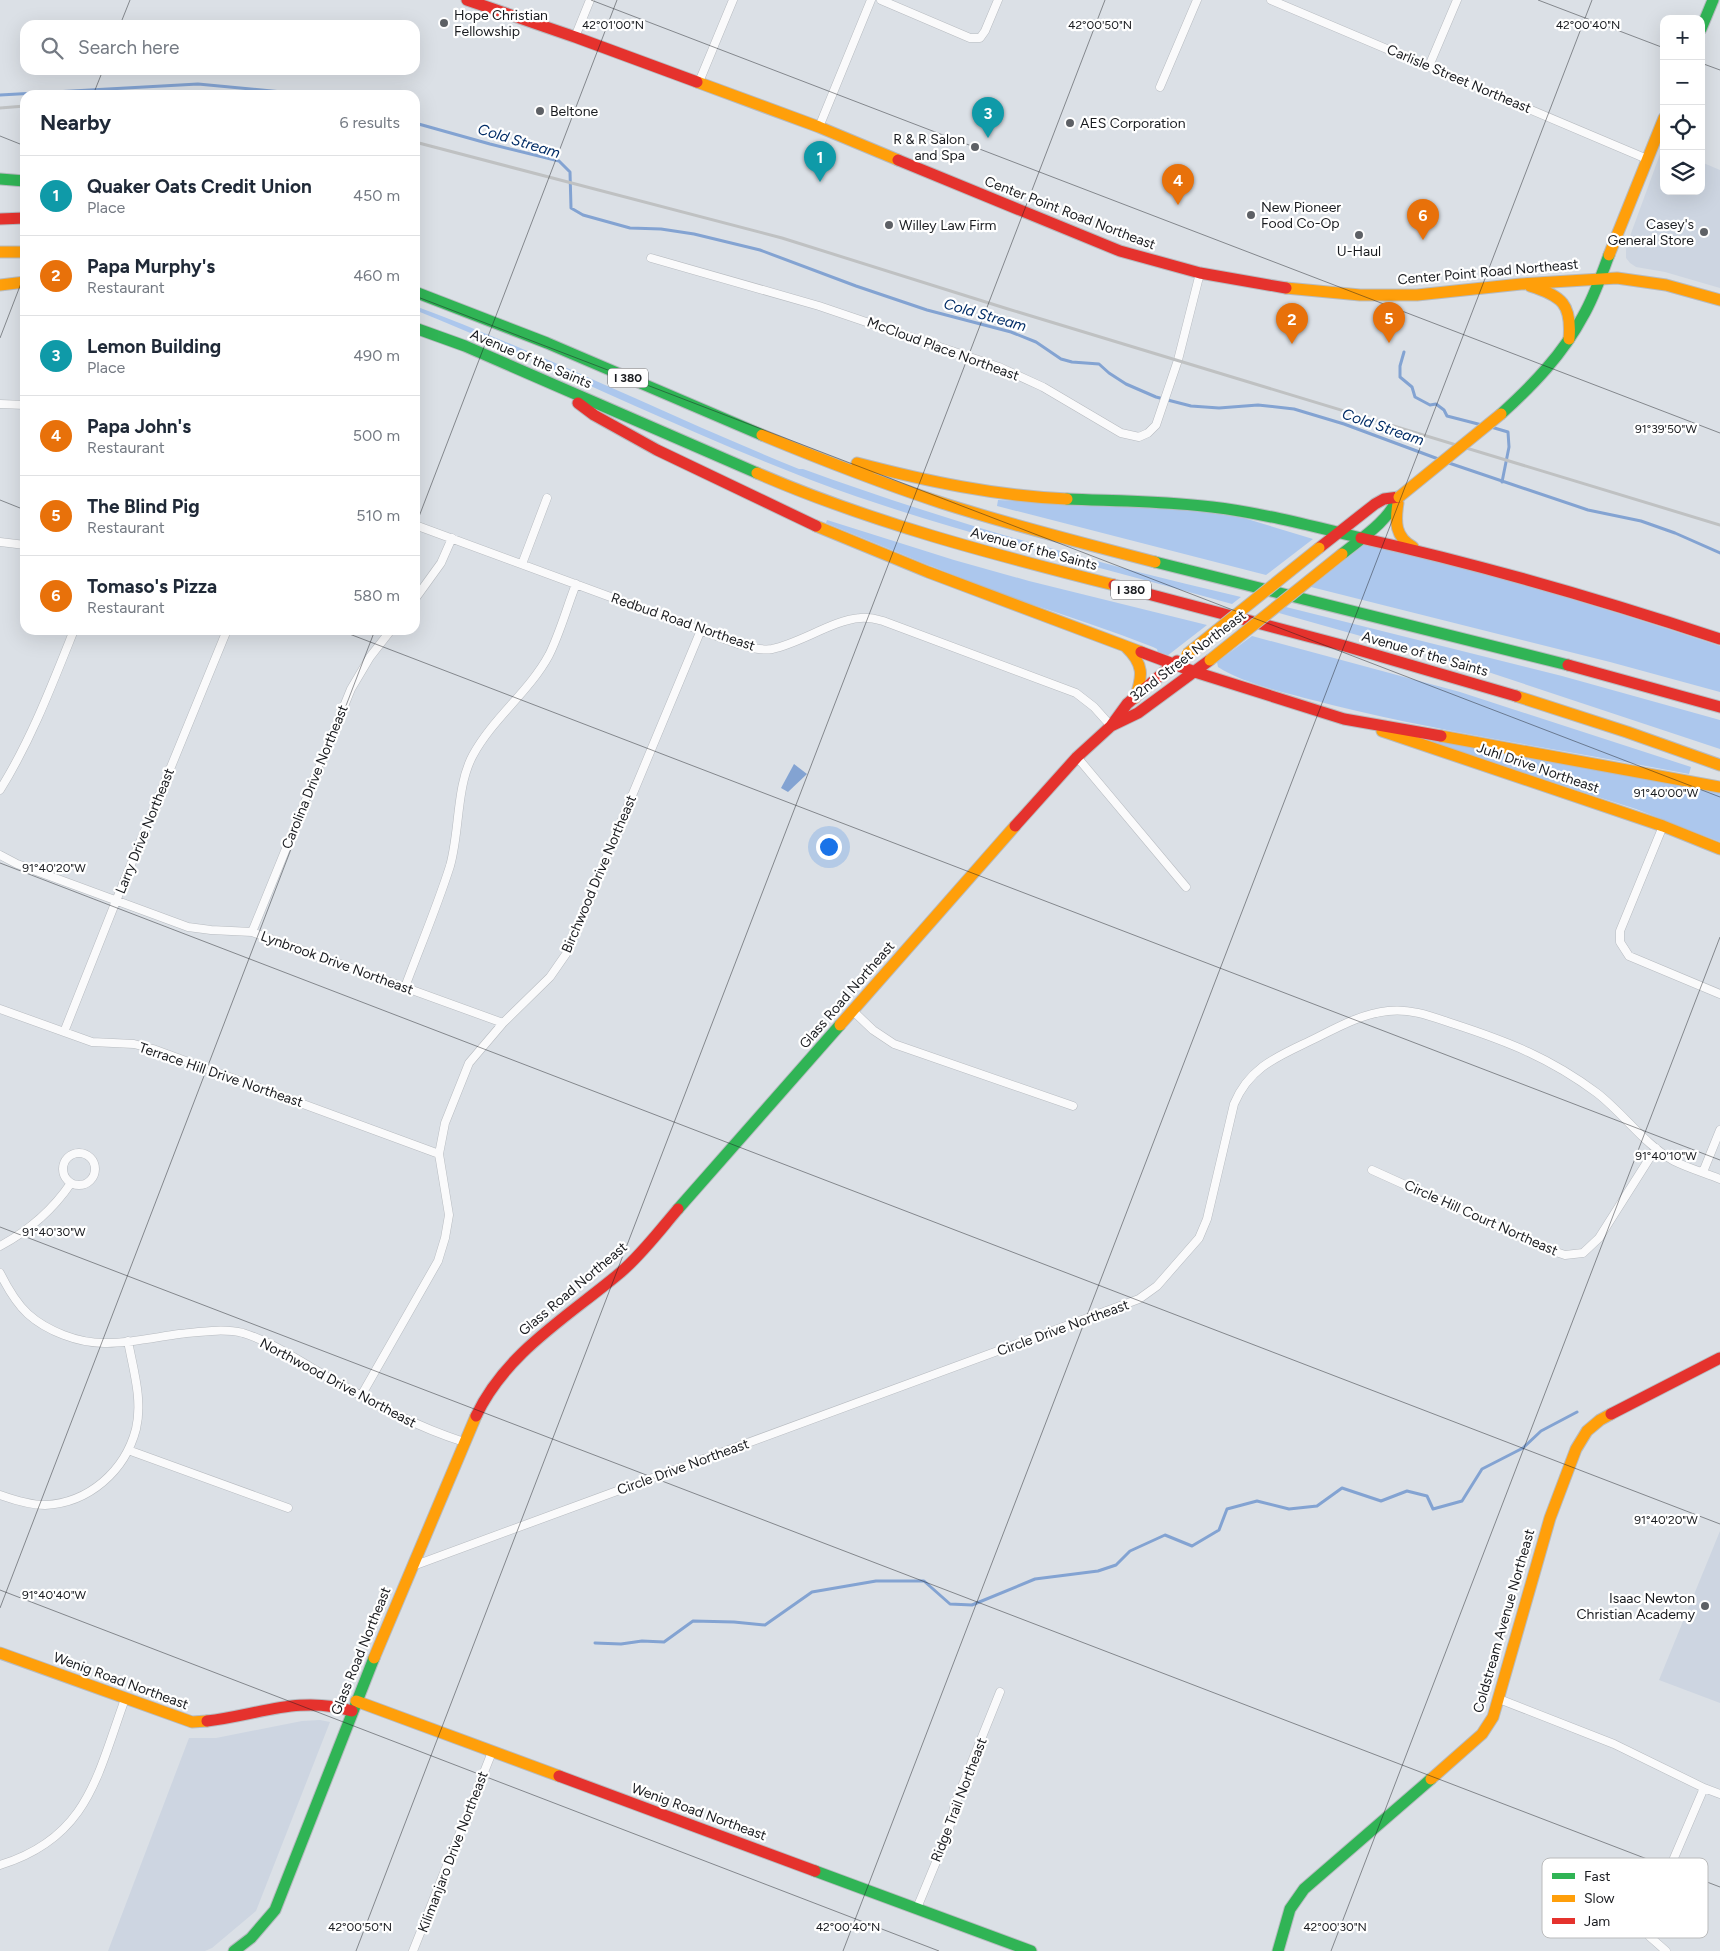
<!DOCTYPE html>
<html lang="en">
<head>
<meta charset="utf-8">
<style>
	:root { --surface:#fff; --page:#f6f6f7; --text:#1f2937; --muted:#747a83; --line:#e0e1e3; --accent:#5d6065 }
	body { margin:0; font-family:Figtree,sans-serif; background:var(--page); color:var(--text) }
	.controls { position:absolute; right:15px; top:15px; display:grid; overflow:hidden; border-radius:10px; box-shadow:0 5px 20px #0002 }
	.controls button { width:45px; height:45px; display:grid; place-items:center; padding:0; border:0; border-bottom:1px solid var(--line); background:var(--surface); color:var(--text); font:25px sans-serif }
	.you { position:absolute; left:828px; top:846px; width:18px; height:18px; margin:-12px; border:4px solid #fff; border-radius:50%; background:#1a73e8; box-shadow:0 0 0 8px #1a73e833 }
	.badge { display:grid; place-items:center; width:32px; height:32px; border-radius:50%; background:var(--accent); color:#fff; font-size:16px; font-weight:700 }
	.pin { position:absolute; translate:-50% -41px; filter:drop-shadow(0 1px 2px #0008) }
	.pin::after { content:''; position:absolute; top:26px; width:18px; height:15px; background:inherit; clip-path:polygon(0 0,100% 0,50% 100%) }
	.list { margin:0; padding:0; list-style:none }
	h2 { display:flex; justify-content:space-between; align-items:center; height:65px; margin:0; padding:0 20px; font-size:21px }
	h2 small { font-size:16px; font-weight:400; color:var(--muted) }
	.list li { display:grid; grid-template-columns:32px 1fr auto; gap:15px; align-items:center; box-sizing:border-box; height:80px; padding:0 20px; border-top:1px solid var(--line) }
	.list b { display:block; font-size:19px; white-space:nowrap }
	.list p { margin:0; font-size:16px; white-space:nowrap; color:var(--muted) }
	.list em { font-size:16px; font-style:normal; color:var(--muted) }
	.icon { flex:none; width:28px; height:28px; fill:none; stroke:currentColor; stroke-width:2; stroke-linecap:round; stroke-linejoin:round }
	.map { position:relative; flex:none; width:1720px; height:1951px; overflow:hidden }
	.search { position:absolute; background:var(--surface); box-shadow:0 5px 20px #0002; left:20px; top:20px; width:400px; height:55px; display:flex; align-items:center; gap:12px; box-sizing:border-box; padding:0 18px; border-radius:15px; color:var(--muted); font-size:19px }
	.panel { position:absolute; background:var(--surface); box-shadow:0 5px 20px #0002; left:20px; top:90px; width:400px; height:545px; border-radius:15px }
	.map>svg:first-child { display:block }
	.built { fill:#cdd5e1 }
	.green { fill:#acc7ed }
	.water { fill:#83a3d2 }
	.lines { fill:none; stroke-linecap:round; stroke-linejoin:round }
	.stream { stroke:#83a3d2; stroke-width:3 }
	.street-casing { stroke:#b7bbc0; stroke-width:9 }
	.fast-casing { stroke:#b7bbc0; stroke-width:13 }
	.slow-casing { stroke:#b7bbc0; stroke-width:13 }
	.jam-casing { stroke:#b7bbc0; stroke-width:13 }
	.street { stroke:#fafafb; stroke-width:8 }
	.fast { stroke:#30b455; stroke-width:11 }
	.slow { stroke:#ff9f0a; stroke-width:11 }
	.jam { stroke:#e5322d; stroke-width:11 }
	.rail { stroke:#bfc1c2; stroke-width:3 }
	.slow-bridge-casing { stroke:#b7bbc0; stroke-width:13; stroke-linecap:butt }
	.slow-bridge { stroke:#ff9f0a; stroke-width:11 }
	.ticks { fill:none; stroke:#191b1f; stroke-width:1; stroke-opacity:0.45 }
	.poi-dot { fill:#5d6065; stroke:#fff; stroke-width:2 }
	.labels { text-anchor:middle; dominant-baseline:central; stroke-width:4.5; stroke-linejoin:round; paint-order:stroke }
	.shield { fill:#fff; stroke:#5e5f62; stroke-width:1 }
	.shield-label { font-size:12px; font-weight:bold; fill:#191b1f }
	.poi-label { font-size:14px; fill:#191b1f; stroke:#fff; text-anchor:start }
	.street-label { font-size:14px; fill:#191b1f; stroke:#fff }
	.water-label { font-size:15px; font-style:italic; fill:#012c66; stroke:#fff }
	.key { fill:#fff; stroke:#babbbc; stroke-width:1 }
	.key-label { font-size:14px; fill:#191b1f }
	.ticks-label { font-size:12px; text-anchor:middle; fill:#191b1f; stroke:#fff; stroke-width:4.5; stroke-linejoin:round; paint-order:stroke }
</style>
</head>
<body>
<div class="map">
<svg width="1720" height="1951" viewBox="0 0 1720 1951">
	<rect width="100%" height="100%" fill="#dbe0e6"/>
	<!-- built -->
	<path class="built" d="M1663,146L1664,191H1701V162L1720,170V288L1665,272L1636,267L1630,263L1626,258V247Z
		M1720,1531V1703L1659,1680Z
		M320,1720L330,1722L256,1911L212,1948L205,1951H108L189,1738H216L302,1721Z"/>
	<!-- green -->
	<path class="green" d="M415,306C545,354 670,417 799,469H803C946,521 1093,563 1241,597L1232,604C1107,569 981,539 858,497C707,444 564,370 415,310Z
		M998,500L1204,511L1244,518L1313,539L1266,575L997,506Z
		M827,520L954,560L1029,581L1207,625L1167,656L1158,653L1157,649L1153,647C1112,631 1070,617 1028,603C959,579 893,550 826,523Z
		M1367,542C1486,573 1603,607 1720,646V692L1610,662L1311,587Z
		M1286,607L1562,676L1720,720V749L1485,671L1279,613Z
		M1252,636L1460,692L1691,767L1689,774C1570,751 1450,734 1332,705C1299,696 1245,685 1218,667L1217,662Z
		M1425,739L1720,793V842L1636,809L1456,752Z"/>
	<!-- water -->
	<path class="water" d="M794,764L807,774L788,792L781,788Z"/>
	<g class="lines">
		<!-- stream -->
		<path class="stream" d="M0,95L198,84L313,95
			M415,123L490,144L559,161L570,172L571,208L583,215L630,228L661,229L694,234L760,250L856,286L927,310L1011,332L1036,342L1061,359L1072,362L1099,364L1109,373L1126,384L1156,397L1191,406L1219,408L1258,405L1294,409L1344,424L1441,460
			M1404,352L1400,366V377L1412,387L1415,397L1430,405L1436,404L1444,410L1447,416L1482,425
			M1491,427L1508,432L1509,447L1502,482
			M1446,462L1588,510L1641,521L1675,533L1720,553
			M595,1643L621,1644L642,1641L664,1642L693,1621L734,1622L765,1625L812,1592L876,1581H924L950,1604L972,1605L1035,1579L1098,1571L1116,1565L1130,1551L1165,1535L1192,1546L1219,1530L1227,1509L1257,1501L1289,1509L1317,1506L1342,1488L1381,1501L1407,1491L1427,1496L1433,1509L1462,1501L1482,1469L1523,1448L1541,1431L1577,1412"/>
		<defs>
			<path id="street" d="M881,0L970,38H980L985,31L998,0
				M1271,0L1647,159
				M575,37L590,0
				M1429,66L1457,0
				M699,82L733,0
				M1160,87L1197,0
				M819,127L871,0
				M651,258L819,306L999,367L1043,387L1121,433L1139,437L1148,433L1156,425L1178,360L1200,273
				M0,404L25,405
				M415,525L738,644C749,647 761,651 772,649C801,643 833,620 860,618C868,617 876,619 883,621L1076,693L1094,707L1111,726
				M0,542L25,545
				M522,564L547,498
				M415,599L441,563L452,538
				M1077,757L1186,887
				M0,790C31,740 52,685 74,630
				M1663,826L1620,931V942L1629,956L1720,994
				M0,855L17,864L188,927L211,930L252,932L503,1023
				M252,932L351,689L370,657L391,630
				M405,987C420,947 437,907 450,866C460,831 456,786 473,755C493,718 529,692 549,655C560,633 567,607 576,584
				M0,1009L92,1042L134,1044L153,1049L439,1154
				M853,1011L873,1030L894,1044L1073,1106
				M64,1032L116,901L227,630
				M63 1169a16 16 0 1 1 32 0a16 16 0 1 1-32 0Z
				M1372,1170L1547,1249L1565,1255L1583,1253L1599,1238L1656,1148
				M1703,1172L1720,1130
				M0,1246C30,1230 52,1211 71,1183
				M0,1273C7,1287 16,1303 28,1314C47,1331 78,1343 104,1343C126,1344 157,1337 179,1334C200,1332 223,1328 243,1333C272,1342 298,1360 324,1375C372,1402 411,1425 464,1442
				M361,1396L438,1261L445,1238L449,1215L439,1154L445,1123L469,1063L503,1023L550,977L566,954L701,630
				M128,1450L288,1508
				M0,1495C14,1500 30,1505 45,1505C89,1503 125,1471 136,1429C143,1400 133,1369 128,1341
				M413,1566L1139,1299L1157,1286L1199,1238L1207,1219L1234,1104C1250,1066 1279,1056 1314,1039C1338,1027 1361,1014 1388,1011C1411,1008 1433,1017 1454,1024C1509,1042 1550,1058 1597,1093C1624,1114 1644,1144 1674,1161C1688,1168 1705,1173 1720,1179
				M1499,1699L1614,1744L1704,1788L1720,1794
				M0,1865C88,1838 97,1776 125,1699
				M917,1908L948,1833L955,1804L1000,1692
				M413,1951L492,1752
				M1666,1951L1649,1936L1647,1921L1704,1788"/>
			<path id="fast" d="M1701,29L1713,0
				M0,179L25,181
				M415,292L547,343L762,435
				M415,328L465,346L757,473
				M1501,414C1533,385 1563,354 1583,316C1594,297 1601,276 1609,255
				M1067,499C1115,501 1164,501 1212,507C1262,513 1312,526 1361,538
				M1342,554C1363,537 1387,522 1399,497
				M1155,562L1568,665
				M678,1209L840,1025
				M815,1871L1031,1951
				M234,1951L251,1938L275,1910L374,1658
				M1278,1951L1290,1909L1304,1889L1431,1779"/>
			<path id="slow" d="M697,82L819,127L898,160
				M0,252H25
				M1609,255L1664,118
				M0,285L25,282
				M1530,286C1562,296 1572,304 1569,339
				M1286,288L1360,295H1417L1521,284L1617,278L1666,285L1720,300
				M762,435C820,459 879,482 939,502C1010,525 1083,543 1155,562
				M857,463C926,481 996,496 1067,499
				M757,473C872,523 992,554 1114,585
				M1398,503C1395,522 1395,537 1413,547
				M816,526L928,572L1141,652
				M1126,647C1144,664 1143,676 1135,698
				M1516,696L1627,732L1720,765
				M1382,731L1663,826L1720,849
				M1441,736L1720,787
				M840,1025L1015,826
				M0,1653L192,1722L207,1721
				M374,1658L476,1416
				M356,1701L559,1776
				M1431,1779L1482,1734L1493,1717L1550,1518L1576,1449L1587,1431L1600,1420L1611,1414"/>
			<path id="jam" d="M467,0L575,37L697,82
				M898,160L1120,251L1200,273L1286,288
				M0,219L25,218
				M578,403L594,415L657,450L816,526
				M1361,538C1483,565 1602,600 1720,639
				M1319,548L1375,504L1384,499L1399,497
				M1114,585L1345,646L1516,696
				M1141,652L1195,672L1344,719L1441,736
				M1568,665L1720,707
				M1111,726L1138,713L1210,660
				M1015,826L1077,757L1111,726L1127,704L1177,661
				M1611,1414L1720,1358
				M476,1416C506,1352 569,1316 621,1272C642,1254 660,1230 678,1209
				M207,1721C258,1715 300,1695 352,1711
				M559,1776L815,1871"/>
		</defs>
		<!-- street casing -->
		<use href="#street" class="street-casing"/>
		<!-- fast casing -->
		<use href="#fast" class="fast-casing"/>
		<!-- slow casing -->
		<use href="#slow" class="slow-casing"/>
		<!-- jam casing -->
		<use href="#jam" class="jam-casing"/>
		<!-- street -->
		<use href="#street" class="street"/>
		<!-- fast -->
		<use href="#fast" class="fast"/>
		<!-- slow -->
		<use href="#slow" class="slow"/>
		<!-- jam -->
		<use href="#jam" class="jam"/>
		<!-- rail -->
		<path class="rail" d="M0,108L25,106
			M415,142L782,238L1008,309L1720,525"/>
		<defs>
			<path id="slow-bridge" d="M1399,497L1501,414
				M1187,654L1319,548
				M1210,660L1342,554"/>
		</defs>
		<!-- slow-bridge casing -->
		<use href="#slow-bridge" class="slow-bridge-casing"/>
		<!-- slow-bridge -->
		<use href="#slow-bridge" class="slow-bridge"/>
	</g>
	<!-- ticks -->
	<path class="ticks" d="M591,0L1720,433M1538,0L1664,48M120,25L130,0M1701,63L1720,70M93,95L103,70M0,136L25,146M415,296L1720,797M0,338L25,273M0,500L25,510M415,527L617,0M339,630L1720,1160M0,863L1720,1524M0,1227L1720,1887M0,1590L939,1951M0,1608L375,630M356,1951L1105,0M843,1951L1592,0M1331,1951L1720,937"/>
	<!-- markers -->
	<g class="poi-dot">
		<circle cx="444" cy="23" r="5"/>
		<circle cx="540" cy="111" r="5"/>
		<circle cx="1070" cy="123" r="5"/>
		<circle cx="975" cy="147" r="5"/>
		<circle cx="1251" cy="215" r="5"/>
		<circle cx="889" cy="225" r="5"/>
		<circle cx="1704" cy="232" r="5"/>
		<circle cx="1359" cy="235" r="5"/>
		<circle cx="1705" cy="1606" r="5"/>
	</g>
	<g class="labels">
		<!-- shield labels -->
		<g class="shield">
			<rect x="608" y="368.5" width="40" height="19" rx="4"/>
			<rect x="1111" y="580.5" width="40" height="19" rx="4"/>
		</g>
		<g class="shield-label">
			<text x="628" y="378">I 380</text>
			<text x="1131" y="590">I 380</text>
		</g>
		<!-- poi labels -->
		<g class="poi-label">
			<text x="454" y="15">Hope Christian<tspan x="454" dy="16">Fellowship</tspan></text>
			<text x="550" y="111">Beltone</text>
			<text x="1080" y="123">AES Corporation</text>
			<text x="965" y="139" text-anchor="end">R &amp; R Salon<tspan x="965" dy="16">and Spa</tspan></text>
			<text x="1261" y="207">New Pioneer<tspan x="1261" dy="16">Food Co-Op</tspan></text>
			<text x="1694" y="224" text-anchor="end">Casey's<tspan x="1694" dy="16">General Store</tspan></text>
			<text x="899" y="225">Willey Law Firm</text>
			<text x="1359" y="251" text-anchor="middle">U-Haul</text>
			<text x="1695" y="1598" text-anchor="end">Isaac Newton<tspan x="1695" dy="16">Christian Academy</tspan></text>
		</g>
		<!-- street labels -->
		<g class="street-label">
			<text transform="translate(1459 79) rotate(23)">Carlisle Street Northeast</text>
			<text transform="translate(1070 213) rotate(21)">Center Point Road Northeast</text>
			<text transform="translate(1488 272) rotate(-5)">Center Point Road Northeast</text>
			<text transform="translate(943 349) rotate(20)">McCloud Place Northeast</text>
			<text transform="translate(531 359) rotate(23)">Avenue of the Saints</text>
			<text transform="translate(1034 549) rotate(15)">Avenue of the Saints</text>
			<text transform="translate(683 622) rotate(19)">Redbud Road Northeast</text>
			<text transform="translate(1425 654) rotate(16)">Avenue of the Saints</text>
			<text transform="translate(1188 656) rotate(-37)">32nd Street Northeast</text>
			<text transform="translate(1538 768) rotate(19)">Juhl Drive Northeast</text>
			<text transform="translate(315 777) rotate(-68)">Carolina Drive Northeast</text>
			<text transform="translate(145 831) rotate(-68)">Larry Drive Northeast</text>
			<text transform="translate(599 874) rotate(-67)">Birchwood Drive Northeast</text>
			<text transform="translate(337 963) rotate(20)">Lynbrook Drive Northeast</text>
			<text transform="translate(847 995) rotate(-49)">Glass Road Northeast</text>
			<text transform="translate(221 1075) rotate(19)">Terrace Hill Drive Northeast</text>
			<text transform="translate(1481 1218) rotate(24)">Circle Hill Court Northeast</text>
			<text transform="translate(573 1289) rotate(-40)">Glass Road Northeast</text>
			<text transform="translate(1063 1328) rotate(-20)">Circle Drive Northeast</text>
			<text transform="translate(338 1383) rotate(28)">Northwood Drive Northeast</text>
			<text transform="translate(683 1467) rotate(-20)">Circle Drive Northeast</text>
			<text transform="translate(1504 1621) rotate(-74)">Coldstream Avenue Northeast</text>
			<text transform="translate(361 1651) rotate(-68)">Glass Road Northeast</text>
			<text transform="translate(121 1681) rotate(20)">Wenig Road Northeast</text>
			<text transform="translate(959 1800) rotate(-69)">Ridge Trail Northeast</text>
			<text transform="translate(699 1812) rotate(20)">Wenig Road Northeast</text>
			<text transform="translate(453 1852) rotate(-69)">Kilimanjaro Drive Northeast</text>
		</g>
		<!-- water labels -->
		<g class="water-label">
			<text transform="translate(519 141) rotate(17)">Cold Stream</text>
			<text transform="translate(985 315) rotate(16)">Cold Stream</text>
			<text transform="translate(1383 427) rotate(19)">Cold Stream</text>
		</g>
	</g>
	<!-- legend -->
	<rect x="1542" y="1858" width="166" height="80" rx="8" class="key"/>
	<rect x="1552" y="1873" width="23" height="6" fill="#30b455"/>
	<rect x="1552" y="1895" width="23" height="7" fill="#ff9f0a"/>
	<rect x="1552" y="1918" width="23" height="6" fill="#e5322d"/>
	<g class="key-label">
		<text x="1584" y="1881">Fast</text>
		<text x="1584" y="1903">Slow</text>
		<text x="1584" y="1926">Jam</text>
	</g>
	<g class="ticks-label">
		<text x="613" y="29">42°01'00"N</text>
		<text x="1100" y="29">42°00'50"N</text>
		<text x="1588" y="29">42°00'40"N</text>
		<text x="1666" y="433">91°39'50"W</text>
		<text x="1666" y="797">91°40'00"W</text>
		<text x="54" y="872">91°40'20"W</text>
		<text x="1666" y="1160">91°40'10"W</text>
		<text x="54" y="1236">91°40'30"W</text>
		<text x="1666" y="1524">91°40'20"W</text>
		<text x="54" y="1599">91°40'40"W</text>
		<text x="360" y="1931">42°00'50"N</text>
		<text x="848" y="1931">42°00'40"N</text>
		<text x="1335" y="1931">42°00'30"N</text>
	</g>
</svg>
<div class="controls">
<button>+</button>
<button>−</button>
<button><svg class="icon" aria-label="locate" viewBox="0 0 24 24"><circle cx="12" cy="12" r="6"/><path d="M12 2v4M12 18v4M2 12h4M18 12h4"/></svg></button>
<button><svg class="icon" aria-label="layers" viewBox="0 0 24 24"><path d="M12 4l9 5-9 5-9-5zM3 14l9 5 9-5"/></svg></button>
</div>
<div class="you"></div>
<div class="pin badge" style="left:820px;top:182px;background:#0f9aa8">1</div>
<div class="pin badge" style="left:1292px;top:344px;background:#e8710a">2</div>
<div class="pin badge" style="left:988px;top:138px;background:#0f9aa8">3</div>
<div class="pin badge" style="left:1178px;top:205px;background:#e8710a">4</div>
<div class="pin badge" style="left:1389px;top:343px;background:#e8710a">5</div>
<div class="pin badge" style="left:1423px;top:240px;background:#e8710a">6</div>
<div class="search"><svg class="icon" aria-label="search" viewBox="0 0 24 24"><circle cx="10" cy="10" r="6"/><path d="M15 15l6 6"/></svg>Search here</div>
<section class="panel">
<h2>Nearby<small>6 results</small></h2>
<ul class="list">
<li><span class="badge" style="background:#0f9aa8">1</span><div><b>Quaker Oats Credit Union</b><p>Place</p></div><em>450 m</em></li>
<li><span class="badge" style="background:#e8710a">2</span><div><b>Papa Murphy's</b><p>Restaurant</p></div><em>460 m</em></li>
<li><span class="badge" style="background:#0f9aa8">3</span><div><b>Lemon Building</b><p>Place</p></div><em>490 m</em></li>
<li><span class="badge" style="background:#e8710a">4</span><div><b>Papa John's</b><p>Restaurant</p></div><em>500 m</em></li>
<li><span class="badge" style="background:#e8710a">5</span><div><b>The Blind Pig</b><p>Restaurant</p></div><em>510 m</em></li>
<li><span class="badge" style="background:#e8710a">6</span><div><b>Tomaso's Pizza</b><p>Restaurant</p></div><em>580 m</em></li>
</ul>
</section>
</div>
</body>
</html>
